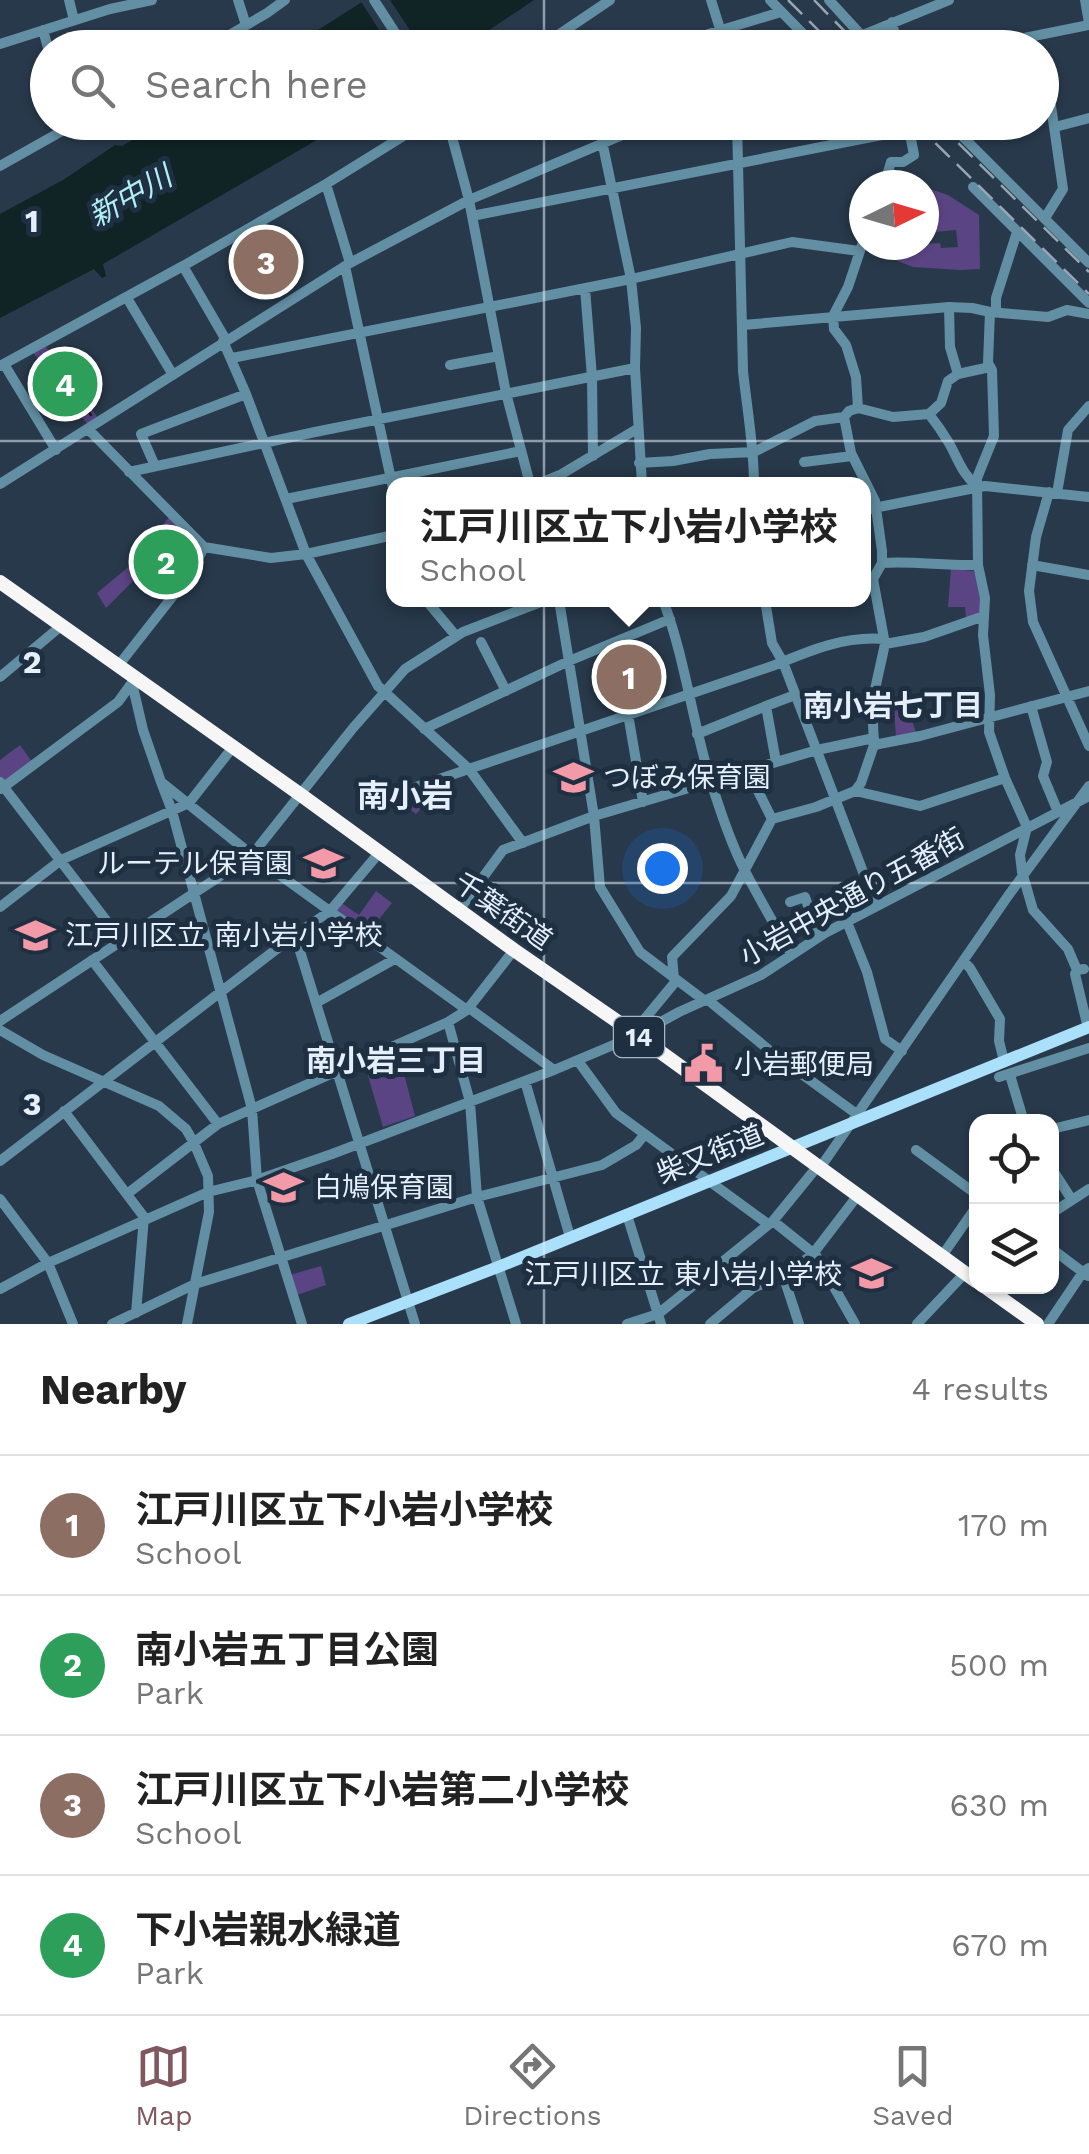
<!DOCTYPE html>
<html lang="en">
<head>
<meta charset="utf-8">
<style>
	:root { --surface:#fff; --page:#f6f6f6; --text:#222; --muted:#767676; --line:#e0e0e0; --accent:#80585f }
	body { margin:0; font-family:"Work Sans","Noto Sans JP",sans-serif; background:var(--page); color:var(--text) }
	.controls { position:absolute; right:30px; bottom:30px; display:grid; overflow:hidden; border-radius:20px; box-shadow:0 2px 8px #0004 }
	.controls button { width:90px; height:90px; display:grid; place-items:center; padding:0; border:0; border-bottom:2px solid var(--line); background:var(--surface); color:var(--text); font:50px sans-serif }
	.compass { position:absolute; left:849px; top:170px; width:90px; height:90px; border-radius:50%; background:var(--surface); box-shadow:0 2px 8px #0004; rotate:85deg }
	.you { position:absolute; left:662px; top:868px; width:35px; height:35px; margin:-25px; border:8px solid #fff; border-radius:50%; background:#1a73e8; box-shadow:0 0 0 15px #1a73e833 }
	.badge { display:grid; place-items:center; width:65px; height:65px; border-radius:50%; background:var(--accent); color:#fff; font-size:32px; font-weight:700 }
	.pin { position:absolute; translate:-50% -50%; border:5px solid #fff; box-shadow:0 2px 10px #0006 }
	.popup { position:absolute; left:386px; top:477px; width:485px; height:130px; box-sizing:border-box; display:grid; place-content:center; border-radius:20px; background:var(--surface); filter:drop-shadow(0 2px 8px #0005); font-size:32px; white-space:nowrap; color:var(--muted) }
	.popup b { font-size:38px; color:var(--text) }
	.popup::after { content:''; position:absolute; left:50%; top:100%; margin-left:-20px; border:20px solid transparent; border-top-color:var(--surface) }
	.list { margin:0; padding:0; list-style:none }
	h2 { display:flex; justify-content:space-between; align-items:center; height:130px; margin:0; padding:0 40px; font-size:42px }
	h2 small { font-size:32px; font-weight:400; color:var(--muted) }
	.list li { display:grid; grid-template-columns:65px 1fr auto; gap:30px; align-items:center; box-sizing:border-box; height:140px; padding:0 40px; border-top:2px solid var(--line) }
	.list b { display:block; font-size:38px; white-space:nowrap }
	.list p { margin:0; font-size:32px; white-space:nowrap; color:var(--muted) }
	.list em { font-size:32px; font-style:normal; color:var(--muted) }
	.icon { flex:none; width:55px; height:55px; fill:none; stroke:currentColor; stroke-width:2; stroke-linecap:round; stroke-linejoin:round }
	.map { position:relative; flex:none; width:1089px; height:1324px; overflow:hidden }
	.search { position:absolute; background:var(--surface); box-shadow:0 2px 8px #0004; left:30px; right:30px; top:30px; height:110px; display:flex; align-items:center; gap:25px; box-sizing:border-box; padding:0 35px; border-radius:55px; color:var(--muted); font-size:38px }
	.sheet { height:690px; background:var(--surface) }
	nav { display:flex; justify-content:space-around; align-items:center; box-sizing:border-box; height:140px; border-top:2px solid var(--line); background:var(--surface); font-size:28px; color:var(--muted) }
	nav a { display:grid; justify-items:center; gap:5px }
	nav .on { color:var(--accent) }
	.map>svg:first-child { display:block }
	.green { fill:#5a4483 }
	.water { fill:#102325 }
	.pier { fill:#28394b }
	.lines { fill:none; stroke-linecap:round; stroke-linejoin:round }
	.stream { stroke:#102325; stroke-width:2.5 }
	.minor { stroke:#628fa3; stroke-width:10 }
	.major { stroke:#aae0f9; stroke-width:12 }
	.highway { stroke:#f6f6f6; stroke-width:14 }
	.rail { stroke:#99a6b5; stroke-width:2.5; stroke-dasharray:20 10; stroke-linecap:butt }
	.grid { fill:none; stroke:#e4effb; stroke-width:2.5; stroke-opacity:0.55 }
	.labels { text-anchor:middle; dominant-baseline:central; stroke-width:10; stroke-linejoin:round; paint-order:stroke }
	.shield { fill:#1e2f41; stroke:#a9b5c3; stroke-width:2.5 }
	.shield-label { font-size:25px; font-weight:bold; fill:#e4effb }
	.poi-label { font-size:28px; fill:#e4effb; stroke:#1e2f41; text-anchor:start }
	.street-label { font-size:28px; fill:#e4effb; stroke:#1e2f41 }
	.water-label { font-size:30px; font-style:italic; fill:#b1eff6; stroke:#1e2f41 }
	.neighbourhood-label { font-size:30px; font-weight:bold; fill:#e4effb; stroke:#1e2f41 }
	.quarter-label { font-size:32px; font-weight:bold; fill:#e4effb; stroke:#1e2f41 }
	.grid-label { font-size:32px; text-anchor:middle; font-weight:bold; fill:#e4effb; stroke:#1e2f41; stroke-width:10; stroke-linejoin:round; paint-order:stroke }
</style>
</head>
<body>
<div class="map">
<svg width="1089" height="1324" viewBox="0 0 1089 1324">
	<rect width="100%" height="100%" fill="#28394b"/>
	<!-- green -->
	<path class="green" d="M924,187L948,195L979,215L980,269L960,270L913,267L865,248L940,243L941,248L958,247L956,230L924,233Z
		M44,344L98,418L88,425L32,351Z
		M171,515L181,525L173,533L196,555L195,558L186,551L176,563L187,572L179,582L154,560L106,608L97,593L127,568Z
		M951,569L974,571L981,599L980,615L966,619L965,607H948Z
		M907,707L916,732L896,737L894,710Z
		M20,745L32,762L4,784L0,778V760Z
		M390,781L423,806L416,814L401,802L396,808L378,796Z
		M376,891L392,903L367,934L334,910L340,902L359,915Z
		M397,1047L415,1116L383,1127L364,1062Z
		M321,1266L326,1285L297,1295L290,1275Z"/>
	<!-- water -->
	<path class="water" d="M365,0H534L464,47L290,48Z
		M163,122L346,123L103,264L106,276L102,278L94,269L0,318V214L63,180L115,145L122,146Z"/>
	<!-- pier -->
	<path class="pier" d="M360,0H390L421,47H390Z"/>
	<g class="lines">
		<!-- stream -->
		<path class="stream" d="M48,358L91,415"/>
		<!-- minor -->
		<path class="minor" d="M69,0L74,20
			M238,0L246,25
			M374,0L405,48
			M711,0L726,48
			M770,0L817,48
			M829,0L873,48
			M1085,0L1089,23
			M892,22L898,48
			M569,28L575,48
			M43,30L48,48
			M0,44L110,9L152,0
			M207,48L267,13L285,0
			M539,48L610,0
			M662,48L781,12
			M831,48L949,0
			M974,48L1089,25
			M1042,104L1047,103L1051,106L1063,189L1045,218
			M448,122L469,200L506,393L530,484
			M598,122L631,279L636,328L635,368L642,484
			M737,122L743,371C747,409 754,446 754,484
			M948,122L1089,263
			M1055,127L1089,118
			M0,166L78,122
			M326,184L350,263
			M884,185L891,162H903L914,155L910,134L902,123
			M973,187L1089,303
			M472,216L897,132L906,127L942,122
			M345,266L394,493
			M585,288L592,377L593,456
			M127,298L173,375
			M990,312L1048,317L1067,310L1089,314
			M996,312V298L1017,232
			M743,325L949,307L950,347L958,374
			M226,340L183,266L326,184L426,122
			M223,341L246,394L306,554L378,686L469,769L523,843
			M232,358L631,279L792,242L859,251
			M4,364L56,450
			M450,365L499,356
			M0,366L183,266
			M858,408L856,377L846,345L834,329L833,316L848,287L864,239
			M929,414C936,423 943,433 949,443C958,459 962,474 977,486
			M88,429L204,547L271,558L306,554L394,535
			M804,462L852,456
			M639,463L673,461L710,454L754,452L815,421L844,417L849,411L858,408L893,417L929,414L941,403L948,381L958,374L990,367
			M155,466L141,434L246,394
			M129,472L315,432L635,368
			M0,484L350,263L469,200L653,122
			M538,484L560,475L637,429
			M1049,492L1036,537L1029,591L1033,622L1089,746
			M1057,493L1068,430L1089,406
			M286,499L521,451
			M864,510L985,486L1089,497
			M882,563C914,561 945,566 978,565L977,478L994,436L992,370L988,363L990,312L972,308L949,307
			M978,565L985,598L983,635L990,695L989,732L1005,778L1027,827L1020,855L1022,872L1033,910L1068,949L1077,970L1084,969
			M1032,565L1089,575
			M426,600L456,636
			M559,600L594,816L600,887L640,952L705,1001
			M663,600C685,658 692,720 710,779C720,810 731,844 746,873C760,900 776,927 791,954
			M765,600L772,643L783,662L876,906
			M481,642L506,691
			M885,644L924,637L984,616
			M118,666L191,573L204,547
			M0,677L61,626
			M132,683L143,730L161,782L252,855L467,1010
			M1031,706L1047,762L1043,776L1058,812
			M628,714L643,802
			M424,729L569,661L670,619
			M697,734L766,706
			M874,745L920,736L1089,691
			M776,762L766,706L795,695
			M748,771L772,819
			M0,782L122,941
			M161,782L172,811L252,1109L257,1180L302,1324
			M1,789L118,702L134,680
			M407,790L775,665C811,650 844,636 884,639
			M855,791L920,806L1005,778
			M790,902L805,897L819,937
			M0,907L61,860L189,803L233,747
			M459,910L503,850L594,816L817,750L874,738
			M847,922L867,972L885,1039L902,1051
			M295,935L415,1324
			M92,960L218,1124
			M963,961L970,968L1000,1019L999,1041L1004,1061
			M1077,970L1075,974L1088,1028
			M674,979L672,957L731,896L772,819L816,807L855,791L861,783L874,745L872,703L885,644L873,579L882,563V551L875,501L851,453L844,417
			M708,1000L774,1054L858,1115
			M316,1003L395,959
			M469,1008L554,1070
			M0,1021L252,855L353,728L405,669L463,632L546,600
			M448,1022L470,1102L477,1197L516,1324
			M0,1030L43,1055L159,1106L186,1129L194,1143L208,1176L209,1212L187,1324
			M637,1035L638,1027L676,981
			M578,1061L616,1113L768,1224
			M1010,1075L1024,1122
			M999,1077L1089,1048
			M525,1081L570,1237
			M64,1111L144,1217L136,1313
			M1052,1129L1089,1120
			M916,1150L976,1194
			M0,1161L295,935L330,911L379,853
			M820,1168L1008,896L1089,786
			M1052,1169L1072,1200
			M127,1194L218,1124L448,1022L467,1010L514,950
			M0,1199L48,1263L73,1324
			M1052,1213L1089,1189
			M627,1215L661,1324
			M773,1221L813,1253
			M1052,1249L1088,1276
			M814,1252L855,1324
			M942,1256L976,1207
			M783,1275L799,1324
			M0,1289L48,1263L208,1192L257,1180L332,1154L554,1070L637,1035L679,1012L761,975L825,933L1089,796
			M112,1324L195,1284L477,1197L602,1165L636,1145L645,1134
			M627,1324L658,1314L773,1221L817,1167
			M710,1324L753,1288L783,1275L812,1255L858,1195
			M917,1324L965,1273
			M1048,1324L1083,1272L1089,1268"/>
		<!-- major -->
		<path class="major" d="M349,1324L498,1267L1089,1027"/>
		<!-- highway -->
		<path class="highway" d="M0,582L301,795L514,950L637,1035L976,1281
			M984,1286L1037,1324"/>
		<!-- rail -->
		<path class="rail" d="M788,0L836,48
			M814,0L861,48
			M914,122L1089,294
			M937,122L1089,272"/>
	</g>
	<!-- grid -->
	<path class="grid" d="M544,0V48M544,122V1324M0,441H1089M0,883H1089"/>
	<!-- icons -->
	<defs>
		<symbol id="school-bare" viewBox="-9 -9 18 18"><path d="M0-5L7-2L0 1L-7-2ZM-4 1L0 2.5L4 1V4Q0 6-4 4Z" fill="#f39aa9" stroke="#1e2f41" stroke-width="2.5" paint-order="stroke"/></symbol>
		<symbol id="civic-bare" viewBox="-9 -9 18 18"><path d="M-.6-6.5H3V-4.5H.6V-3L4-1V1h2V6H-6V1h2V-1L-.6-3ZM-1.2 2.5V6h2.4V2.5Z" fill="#f39aa9" stroke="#1e2f41" stroke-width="2.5" paint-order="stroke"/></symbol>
	</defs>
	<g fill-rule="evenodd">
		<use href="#school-bare" x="546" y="750" width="55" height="55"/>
		<use href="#school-bare" x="296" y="836" width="55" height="55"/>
		<use href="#school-bare" x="8" y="908" width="55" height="55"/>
		<use href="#civic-bare" x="676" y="1036" width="55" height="55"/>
		<use href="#school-bare" x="256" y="1160" width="55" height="55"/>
		<use href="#school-bare" x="844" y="1246" width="55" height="55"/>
	</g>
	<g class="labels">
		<!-- shield labels -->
		<rect class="shield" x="614" y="1017" width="50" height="40" rx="8"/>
		<g class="shield-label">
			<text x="639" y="1037">14</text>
		</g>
		<!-- poi labels -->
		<g class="poi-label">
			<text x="603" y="777">つぼみ保育園</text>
			<text x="293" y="863" text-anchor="end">ルーテル保育園</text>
			<text x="65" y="935">江戸川区立 南小岩小学校</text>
			<text x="734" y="1064">小岩郵便局</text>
			<text x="314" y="1187">白鳩保育園</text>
			<text x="842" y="1274" text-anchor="end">江戸川区立 東小岩小学校</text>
		</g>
		<!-- street labels -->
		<g class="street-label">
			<text transform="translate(852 897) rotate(-29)">小岩中央通り五番街</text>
			<text transform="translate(503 911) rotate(35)">千葉街道</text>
			<text transform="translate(710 1154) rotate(-22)">柴又街道</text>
		</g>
		<!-- water labels -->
		<g class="water-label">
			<text transform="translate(130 196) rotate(-30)">新中川</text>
		</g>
		<!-- neighbourhood labels -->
		<g class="neighbourhood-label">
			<text x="893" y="705">南小岩七丁目</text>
			<text x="396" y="1060">南小岩三丁目</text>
		</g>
		<!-- quarter labels -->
		<g class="quarter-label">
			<text x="405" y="796">南小岩</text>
		</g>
	</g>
	<g class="grid-label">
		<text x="32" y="232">1</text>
		<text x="32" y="673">2</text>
		<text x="32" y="1115">3</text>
	</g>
</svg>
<div class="controls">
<button><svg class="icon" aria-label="locate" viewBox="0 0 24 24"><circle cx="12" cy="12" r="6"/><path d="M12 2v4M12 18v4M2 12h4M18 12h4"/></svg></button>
<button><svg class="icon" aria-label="layers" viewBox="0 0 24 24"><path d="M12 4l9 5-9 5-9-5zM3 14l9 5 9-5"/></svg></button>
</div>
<svg class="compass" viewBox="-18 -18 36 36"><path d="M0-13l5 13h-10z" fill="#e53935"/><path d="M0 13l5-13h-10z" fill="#767676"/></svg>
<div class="you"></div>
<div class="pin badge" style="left:629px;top:677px;background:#8d6e63">1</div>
<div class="popup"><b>江戸川区立下小岩小学校</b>School</div>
<div class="pin badge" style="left:166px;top:562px;background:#2e9e5b">2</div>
<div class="pin badge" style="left:266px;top:262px;background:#8d6e63">3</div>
<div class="pin badge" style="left:65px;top:384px;background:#2e9e5b">4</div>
<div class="search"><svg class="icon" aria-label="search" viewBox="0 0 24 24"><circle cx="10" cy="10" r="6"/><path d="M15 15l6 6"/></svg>Search here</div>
</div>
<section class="sheet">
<h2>Nearby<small>4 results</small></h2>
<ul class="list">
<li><span class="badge" style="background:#8d6e63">1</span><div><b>江戸川区立下小岩小学校</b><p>School</p></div><em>170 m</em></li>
<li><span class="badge" style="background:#2e9e5b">2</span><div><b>南小岩五丁目公園</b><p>Park</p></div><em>500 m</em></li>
<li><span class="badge" style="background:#8d6e63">3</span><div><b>江戸川区立下小岩第二小学校</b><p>School</p></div><em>630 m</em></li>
<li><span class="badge" style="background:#2e9e5b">4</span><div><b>下小岩親水緑道</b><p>Park</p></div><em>670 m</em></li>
</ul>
</section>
<nav>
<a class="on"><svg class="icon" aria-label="map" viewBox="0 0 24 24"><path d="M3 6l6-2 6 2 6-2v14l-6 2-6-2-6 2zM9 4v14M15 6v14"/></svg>Map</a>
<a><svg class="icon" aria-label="directions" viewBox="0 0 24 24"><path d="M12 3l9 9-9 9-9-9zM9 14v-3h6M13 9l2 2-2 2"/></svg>Directions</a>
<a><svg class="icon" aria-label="saved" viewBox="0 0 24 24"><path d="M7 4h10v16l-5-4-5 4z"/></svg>Saved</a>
</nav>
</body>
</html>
